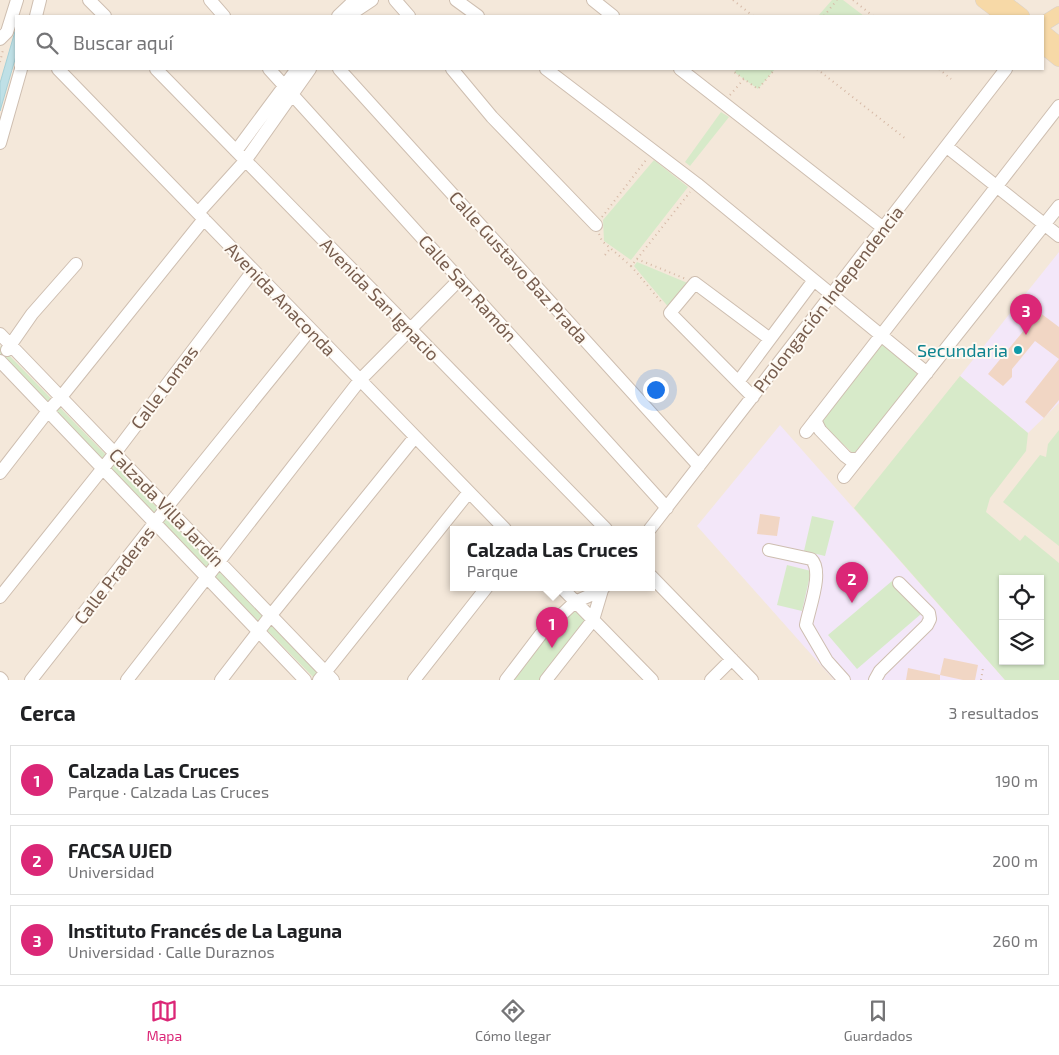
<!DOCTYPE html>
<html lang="es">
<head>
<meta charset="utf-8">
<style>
	:root { --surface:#fff; --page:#f6f6f6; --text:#202124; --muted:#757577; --line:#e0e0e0; --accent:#db2777 }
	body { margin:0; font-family:"Exo 2",sans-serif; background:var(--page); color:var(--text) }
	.controls { position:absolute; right:15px; bottom:15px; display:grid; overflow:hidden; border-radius:0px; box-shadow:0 1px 4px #0004 }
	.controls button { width:45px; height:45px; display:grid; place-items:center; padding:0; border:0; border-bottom:1px solid var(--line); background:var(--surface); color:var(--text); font:25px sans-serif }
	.you { position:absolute; left:655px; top:389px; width:18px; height:18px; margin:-12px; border:4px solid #fff; border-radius:50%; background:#1a73e8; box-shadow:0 0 0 8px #1a73e833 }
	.badge { display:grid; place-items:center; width:32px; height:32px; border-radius:50%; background:var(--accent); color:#fff; font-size:16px; font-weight:700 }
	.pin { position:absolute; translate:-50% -41px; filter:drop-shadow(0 1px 2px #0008) }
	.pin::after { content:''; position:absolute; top:26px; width:18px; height:15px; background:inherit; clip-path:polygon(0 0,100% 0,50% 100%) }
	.popup { position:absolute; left:450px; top:526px; width:205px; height:65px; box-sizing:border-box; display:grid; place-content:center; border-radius:0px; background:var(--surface); filter:drop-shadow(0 1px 4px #0005); font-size:16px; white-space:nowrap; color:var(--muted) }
	.popup b { font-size:19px; color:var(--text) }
	.popup::after { content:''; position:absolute; left:50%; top:100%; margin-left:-10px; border:10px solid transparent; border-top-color:var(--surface) }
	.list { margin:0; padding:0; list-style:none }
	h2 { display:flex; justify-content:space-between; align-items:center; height:65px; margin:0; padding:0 20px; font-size:21px }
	h2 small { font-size:16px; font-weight:400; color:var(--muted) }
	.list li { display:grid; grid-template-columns:32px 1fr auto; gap:15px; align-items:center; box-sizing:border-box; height:70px; margin:0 10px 10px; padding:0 10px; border:1px solid var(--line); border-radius:0px }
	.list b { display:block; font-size:19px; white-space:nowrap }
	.list p { margin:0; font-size:16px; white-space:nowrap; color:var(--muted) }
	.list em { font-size:16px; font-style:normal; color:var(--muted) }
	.icon { flex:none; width:28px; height:28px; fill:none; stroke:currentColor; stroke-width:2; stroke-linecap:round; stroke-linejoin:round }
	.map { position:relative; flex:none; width:1059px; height:680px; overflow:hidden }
	.search { position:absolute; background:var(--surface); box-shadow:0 1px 4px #0004; left:15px; right:15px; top:15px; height:55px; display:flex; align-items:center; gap:12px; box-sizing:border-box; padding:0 18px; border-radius:0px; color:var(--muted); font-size:19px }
	.sheet { height:305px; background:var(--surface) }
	nav { display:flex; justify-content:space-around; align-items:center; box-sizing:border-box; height:70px; border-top:1px solid var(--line); background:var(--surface); font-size:14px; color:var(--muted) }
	nav a { display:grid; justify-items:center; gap:2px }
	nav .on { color:var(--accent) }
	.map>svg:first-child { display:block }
	.residential { fill:#f4e8da; fill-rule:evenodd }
	.education { fill:#f3e7f9 }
	.green { fill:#d7eac9; fill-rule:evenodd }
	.water { fill:#bfe0e6; stroke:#a6d0d7 }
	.building { fill:#f1d6c4 }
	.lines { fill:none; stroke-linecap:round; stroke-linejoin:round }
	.minor-casing { stroke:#cebeb0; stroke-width:14 }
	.major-casing { stroke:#d9d2cd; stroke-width:16 }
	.path { stroke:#d6b9a6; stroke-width:2; stroke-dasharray:1 4; stroke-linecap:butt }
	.minor { stroke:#fff; stroke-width:12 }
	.major { stroke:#f7d9a7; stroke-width:15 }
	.culture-dot { fill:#0f9aa8; stroke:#fef9f2; stroke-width:2 }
	.labels { text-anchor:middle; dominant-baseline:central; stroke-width:4; stroke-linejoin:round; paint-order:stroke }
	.street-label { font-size:18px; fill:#775d4e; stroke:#fef9f2 }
	.culture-label { font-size:18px; fill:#0d838f; stroke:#fef9f2; text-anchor:end }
</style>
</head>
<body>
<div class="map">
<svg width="1059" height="680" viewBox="0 0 1059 680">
	<rect width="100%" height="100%" fill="#fcf6eb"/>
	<!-- residential -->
	<path class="residential" d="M0,0H1059V680H0ZM16,16H1043V69H16ZM453,529H651V587H453ZM1003,579H1040V661H1003Z"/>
	<!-- education -->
	<path class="education" d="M1059,252V403L1028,433L960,376Z
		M780,425L1005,680H834L697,526Z"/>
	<!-- green -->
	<path class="green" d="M832,0H843L864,16H818Z
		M737,69H775L758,89L734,72Z
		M721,112L729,117L690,166L685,162Z
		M654,160L688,187L631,260L604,241L603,220Z
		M637,262L690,284L670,309L634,266Z
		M885,338L925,371L856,456L819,422Z
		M0,346L325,680H316L0,358Z
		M960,376L1028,433L1026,451L990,498L986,512L1020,541L1025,535L1059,563V680H1005L854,508ZM1003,579H1040V661H1003Z
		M1059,430V546L1003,502L1040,455L1046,457L1048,444Z
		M812,516L834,521L825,556L804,551Z
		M787,565L811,571L802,611L777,605Z
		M892,581L921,614L857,669L828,635Z
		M574,610L579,611L585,618L584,626L542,680H513L559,620Z"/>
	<!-- water -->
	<path class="water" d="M16,28V56L0,111V83Z"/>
	<!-- building -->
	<path class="building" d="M1039,312L1059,327V359L1035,341L1012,369V377L1003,386L988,374Z
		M1059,359V400L1044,418L1025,402Z
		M760,514L780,517L777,536L757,534Z
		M944,658L978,665L975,680H963L940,675Z
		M908,668L940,675V680H906Z"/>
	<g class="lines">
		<defs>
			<path id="minor" d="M89,0L105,16
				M210,0L224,16
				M395,0L409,16
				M456,0L478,16
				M593,0L613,16
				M36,16L40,0
				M338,16L355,0
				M351,16L357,10L372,0
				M0,39L7,32L17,0
				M58,69L505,529
				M156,69L606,529
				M269,69L667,508
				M339,69L699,466
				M452,69L492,117L596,225
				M546,69L697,184L927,373
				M680,69L882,227
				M0,143L21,69
				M947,147L1059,236
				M236,151L297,69
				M198,213L245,161L310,69
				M0,334L333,680
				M7,350L32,314L76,264
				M0,361L305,680
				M738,382L814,280
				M753,397L670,313L695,283L770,339
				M815,420L820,430L845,456L849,459H858
				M806,432L1059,106
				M0,473L48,411L61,397L204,219
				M844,477L1059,206
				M650,529L1006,69
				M769,550L811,559C824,571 809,608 806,625L827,661L844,680
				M651,576L752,680
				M561,587L652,680
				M0,597L115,453L253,271
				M0,678L2,680
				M31,680L167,507L310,330
				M127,680L360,380L460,279
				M221,680L271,615L415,437
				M319,680L469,492
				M414,680L487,587
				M506,680L541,634L575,602L602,590
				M546,680L593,620L602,590L604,587
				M711,680L732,659
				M875,680L880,671L927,625L930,619L929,613L899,583"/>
			<path id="major" d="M983,0L1004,16
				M1001,0L1022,16
				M1043,24L1059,14
				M1043,32L1059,45
				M1043,46L1059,59"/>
		</defs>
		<!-- minor casing -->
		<use href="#minor" class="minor-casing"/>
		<!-- major casing -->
		<use href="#major" class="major-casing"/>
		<!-- path -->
		<path class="path" d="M733,0L753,16
			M853,0L873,16
			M824,16L837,0
			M0,62L3,50
			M737,69L734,72L758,89L775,69
			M817,69L906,139
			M939,69L951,79
			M730,95L744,79
			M602,217L646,160
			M599,234L602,241L631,266L637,259L686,279
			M605,255L610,249
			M637,259L690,192
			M631,266L663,304
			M981,680L983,668"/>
		<!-- minor -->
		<use href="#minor" class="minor"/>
		<!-- major -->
		<use href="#major" class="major"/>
	</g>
	<!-- markers -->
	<circle class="culture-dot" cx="1018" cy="350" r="5"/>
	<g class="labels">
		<!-- street labels -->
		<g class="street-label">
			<text transform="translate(519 267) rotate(48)">Calle Gustavo Baz Prada</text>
			<text transform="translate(468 288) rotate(48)">Calle San Ramón</text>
			<text transform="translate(281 299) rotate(46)">Avenida Anaconda</text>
			<text transform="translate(380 299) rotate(46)">Avenida San Ignacio</text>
			<text transform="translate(828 299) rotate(-52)">Prolongación Independencia</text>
			<text transform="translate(164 387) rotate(-53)">Calle Lomas</text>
			<text transform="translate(167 507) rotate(46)">Calzada Villa Jardín</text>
			<text transform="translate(114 575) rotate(-52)">Calle Praderas</text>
		</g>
		<!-- culture labels -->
		<g class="culture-label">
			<text x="1008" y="350">Secundaria</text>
		</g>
	</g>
</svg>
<div class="controls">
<button><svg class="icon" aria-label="locate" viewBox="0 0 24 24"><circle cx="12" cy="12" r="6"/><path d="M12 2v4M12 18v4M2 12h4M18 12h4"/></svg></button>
<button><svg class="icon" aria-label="layers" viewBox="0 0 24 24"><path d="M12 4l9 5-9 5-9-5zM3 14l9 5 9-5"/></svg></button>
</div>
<div class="you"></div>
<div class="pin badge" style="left:552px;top:648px">1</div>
<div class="popup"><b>Calzada Las Cruces</b>Parque</div>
<div class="pin badge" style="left:852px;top:603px">2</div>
<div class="pin badge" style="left:1026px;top:335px">3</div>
<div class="search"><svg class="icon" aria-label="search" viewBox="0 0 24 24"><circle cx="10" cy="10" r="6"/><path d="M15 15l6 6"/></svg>Buscar aquí</div>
</div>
<section class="sheet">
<h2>Cerca<small>3 resultados</small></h2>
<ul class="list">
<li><span class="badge">1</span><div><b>Calzada Las Cruces</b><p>Parque · Calzada Las Cruces</p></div><em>190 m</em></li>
<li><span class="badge">2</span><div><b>FACSA UJED</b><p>Universidad</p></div><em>200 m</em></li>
<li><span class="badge">3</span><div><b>Instituto Francés de La Laguna</b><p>Universidad · Calle Duraznos</p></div><em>260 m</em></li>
</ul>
</section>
<nav>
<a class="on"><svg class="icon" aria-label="map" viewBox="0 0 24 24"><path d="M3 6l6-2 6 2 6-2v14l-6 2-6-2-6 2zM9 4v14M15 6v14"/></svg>Mapa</a>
<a><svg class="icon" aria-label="directions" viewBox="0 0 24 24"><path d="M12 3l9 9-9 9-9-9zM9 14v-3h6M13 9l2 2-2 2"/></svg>Cómo llegar</a>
<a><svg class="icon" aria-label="saved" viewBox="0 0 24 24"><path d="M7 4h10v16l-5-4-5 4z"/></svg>Guardados</a>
</nav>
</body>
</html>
